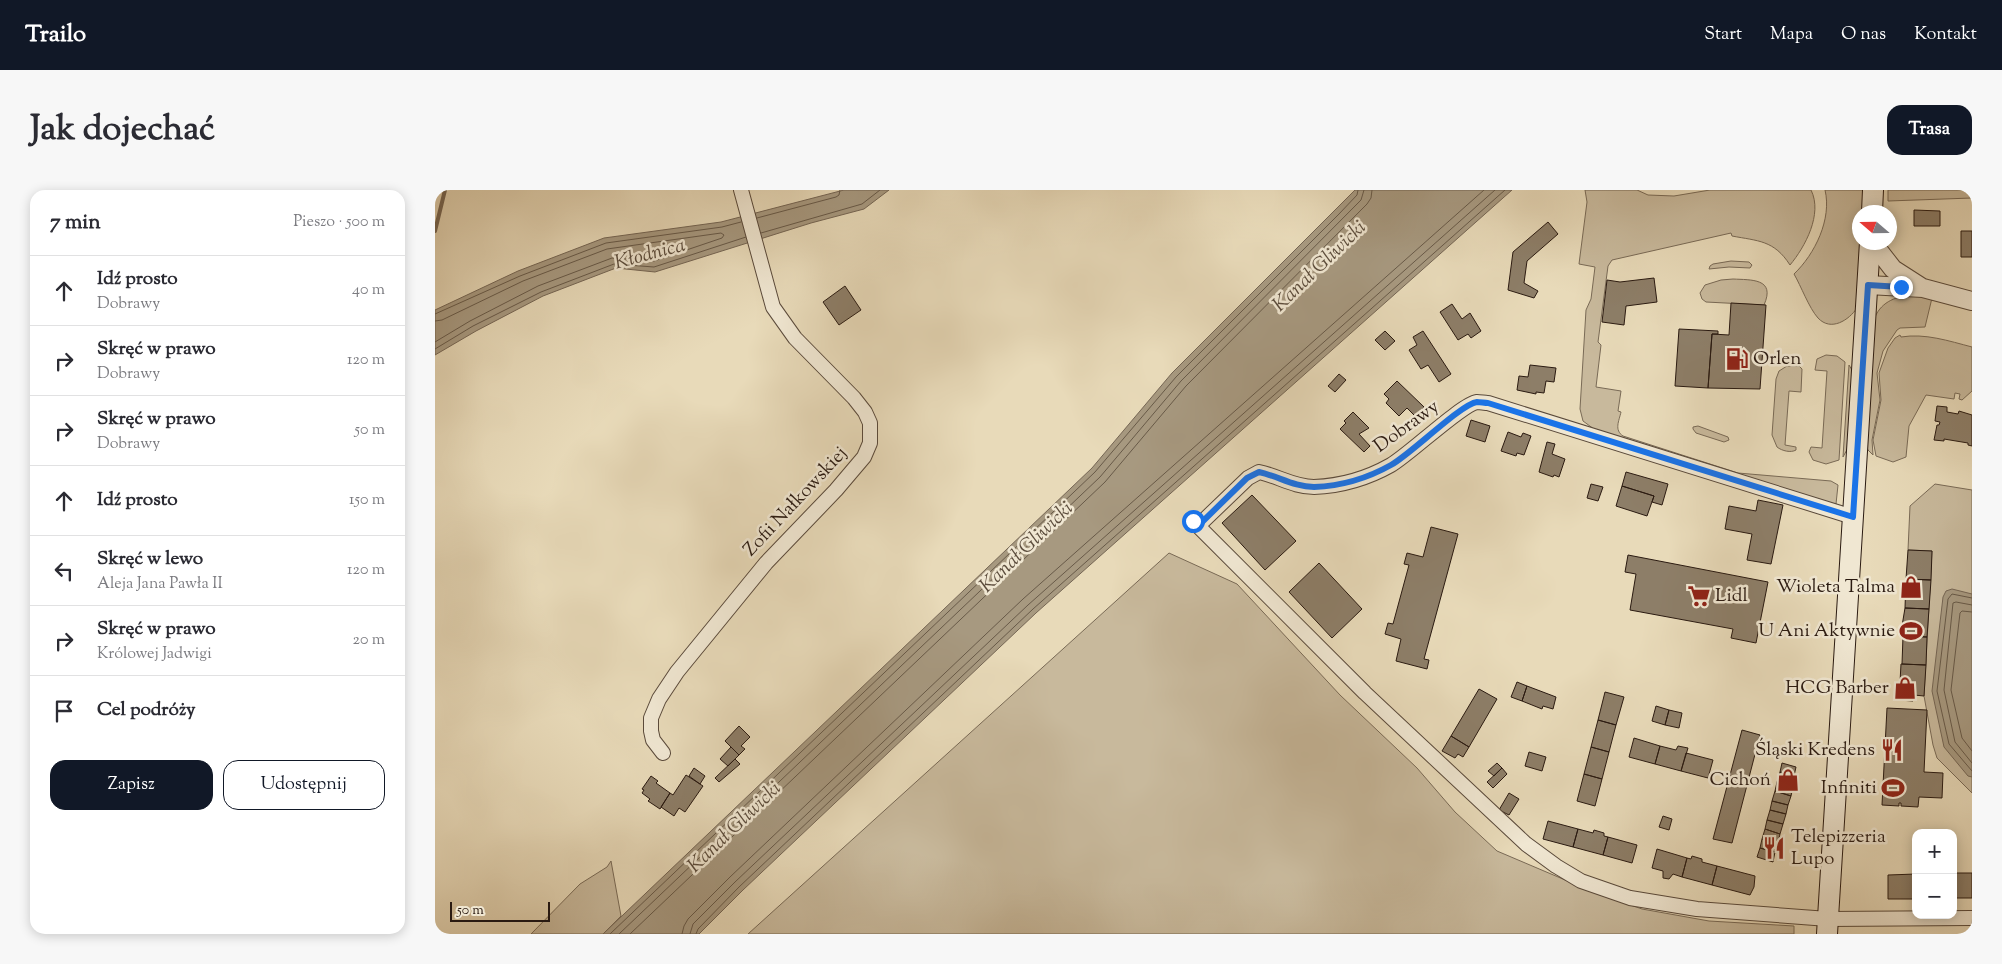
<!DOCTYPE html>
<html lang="pl">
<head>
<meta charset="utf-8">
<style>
	:root { --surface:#fff; --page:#f7f7f7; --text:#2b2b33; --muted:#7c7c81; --line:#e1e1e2; --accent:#111827 }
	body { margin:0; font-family:"Sorts Mill Goudy",serif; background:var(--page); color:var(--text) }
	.controls { position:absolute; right:15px; bottom:15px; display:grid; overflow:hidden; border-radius:10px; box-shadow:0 2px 12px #0003 }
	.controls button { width:45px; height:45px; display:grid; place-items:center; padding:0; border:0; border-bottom:1px solid var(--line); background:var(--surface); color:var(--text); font:25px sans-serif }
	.compass { position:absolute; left:1417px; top:15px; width:45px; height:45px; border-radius:50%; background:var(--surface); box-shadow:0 2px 12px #0003; rotate:290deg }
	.scale { position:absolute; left:15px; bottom:12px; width:100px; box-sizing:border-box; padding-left:5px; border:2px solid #2a1a11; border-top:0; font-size:14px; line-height:18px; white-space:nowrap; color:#2a1a11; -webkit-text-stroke:4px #f0e7d2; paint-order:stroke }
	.stop { position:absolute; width:15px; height:15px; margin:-11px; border:4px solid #1a73e8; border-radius:50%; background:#fff }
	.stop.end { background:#1a73e8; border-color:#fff; box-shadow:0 1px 5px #0008 }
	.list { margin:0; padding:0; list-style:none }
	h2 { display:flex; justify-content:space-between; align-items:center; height:65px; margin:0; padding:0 20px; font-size:21px }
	h2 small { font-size:16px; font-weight:400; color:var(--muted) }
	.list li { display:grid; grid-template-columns:32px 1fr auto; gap:15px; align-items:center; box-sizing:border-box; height:70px; padding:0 20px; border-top:1px solid var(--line) }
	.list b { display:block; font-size:19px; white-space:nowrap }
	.list p { margin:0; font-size:16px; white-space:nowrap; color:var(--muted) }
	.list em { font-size:16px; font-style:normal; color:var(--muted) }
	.actions { display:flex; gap:10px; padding:15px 20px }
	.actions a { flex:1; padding:11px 0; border:1px solid var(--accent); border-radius:15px; text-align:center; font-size:18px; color:var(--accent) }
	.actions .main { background:var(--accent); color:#fff }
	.icon { flex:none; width:28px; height:28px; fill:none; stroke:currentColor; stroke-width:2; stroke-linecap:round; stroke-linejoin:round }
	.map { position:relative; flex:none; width:1537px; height:744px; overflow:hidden; border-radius:15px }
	header { display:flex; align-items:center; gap:30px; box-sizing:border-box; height:70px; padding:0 25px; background:var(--accent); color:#fff }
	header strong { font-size:24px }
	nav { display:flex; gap:28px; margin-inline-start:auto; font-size:18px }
	.intro { display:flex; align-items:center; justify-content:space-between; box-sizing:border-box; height:120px; padding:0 30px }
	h1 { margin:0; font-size:35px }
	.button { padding:12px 22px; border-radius:15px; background:var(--accent); color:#fff; font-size:18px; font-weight:700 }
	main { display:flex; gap:30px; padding:0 30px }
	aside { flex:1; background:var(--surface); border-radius:15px; box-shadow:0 2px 12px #0003 }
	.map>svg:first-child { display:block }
	.green { fill:#c8b99c; stroke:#796a56 }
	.water { fill:#a79980; stroke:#756654 }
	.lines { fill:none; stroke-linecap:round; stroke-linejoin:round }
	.shore { stroke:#685a48; stroke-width:1 }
	.stream { stroke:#756654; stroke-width:4 }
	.building { fill:#8d7e68; stroke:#2a1a11 }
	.minor-casing { stroke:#5a4a3b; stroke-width:16 }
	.tertiary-casing { stroke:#5a4a3b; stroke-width:20 }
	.secondary-casing { stroke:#2a1a11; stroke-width:22 }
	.minor { stroke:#f0e7d2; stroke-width:14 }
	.tertiary { stroke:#f0e7d2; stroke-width:18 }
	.secondary { stroke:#f0e7d2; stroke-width:20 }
	.route { stroke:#1a73e8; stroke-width:6 }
	.labels { text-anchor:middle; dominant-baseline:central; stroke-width:5; stroke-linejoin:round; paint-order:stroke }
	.poi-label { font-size:19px; fill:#2a1a11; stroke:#f0e7d2; text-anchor:end }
	.street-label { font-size:19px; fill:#2a1a11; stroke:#f0e7d2 }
	.water-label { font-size:20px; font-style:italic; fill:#5c4d3d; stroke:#f0e7d2 }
</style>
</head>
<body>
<header>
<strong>Trailo</strong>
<nav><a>Start</a><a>Mapa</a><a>O nas</a><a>Kontakt</a></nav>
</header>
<div class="intro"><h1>Jak dojechać</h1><a class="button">Trasa</a></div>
<main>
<aside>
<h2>7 min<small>Pieszo · 500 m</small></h2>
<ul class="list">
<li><svg class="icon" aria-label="ahead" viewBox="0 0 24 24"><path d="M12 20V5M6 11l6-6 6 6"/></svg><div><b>Idź prosto</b><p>Dobrawy</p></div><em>40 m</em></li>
<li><svg class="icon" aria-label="right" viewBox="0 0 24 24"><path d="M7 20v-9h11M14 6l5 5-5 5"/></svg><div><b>Skręć w prawo</b><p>Dobrawy</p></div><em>120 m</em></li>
<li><svg class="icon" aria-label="right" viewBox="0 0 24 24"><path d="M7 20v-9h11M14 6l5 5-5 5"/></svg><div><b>Skręć w prawo</b><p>Dobrawy</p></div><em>50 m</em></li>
<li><svg class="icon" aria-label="ahead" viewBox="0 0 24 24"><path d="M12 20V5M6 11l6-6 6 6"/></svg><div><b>Idź prosto</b></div><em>150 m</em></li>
<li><svg class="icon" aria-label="left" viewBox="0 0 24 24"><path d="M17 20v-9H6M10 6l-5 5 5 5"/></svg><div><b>Skręć w lewo</b><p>Aleja Jana Pawła II</p></div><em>120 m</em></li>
<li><svg class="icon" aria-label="right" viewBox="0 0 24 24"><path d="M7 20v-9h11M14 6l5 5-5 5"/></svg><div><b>Skręć w prawo</b><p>Królowej Jadwigi</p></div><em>20 m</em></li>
<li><svg class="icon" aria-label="arrive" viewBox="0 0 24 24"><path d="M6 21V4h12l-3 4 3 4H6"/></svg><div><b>Cel podróży</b></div></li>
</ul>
<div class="actions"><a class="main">Zapisz</a><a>Udostępnij</a></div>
</aside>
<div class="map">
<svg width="1537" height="744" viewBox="0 0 1537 744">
	<rect width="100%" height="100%" fill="#e8dab9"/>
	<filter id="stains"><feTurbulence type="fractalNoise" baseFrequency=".004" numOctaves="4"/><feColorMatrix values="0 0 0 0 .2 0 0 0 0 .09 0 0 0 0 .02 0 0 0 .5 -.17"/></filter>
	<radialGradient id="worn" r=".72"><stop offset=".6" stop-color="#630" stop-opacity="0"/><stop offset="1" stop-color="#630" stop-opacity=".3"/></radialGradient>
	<!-- green -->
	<path class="green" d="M1150,0H1202L1213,5L1239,6L1275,0H1376C1388,24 1370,57 1355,75C1339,50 1323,51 1297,46L1296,43L1177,70L1173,76L1163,152L1166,155L1161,197L1186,201L1183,221L1186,222C1184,231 1179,240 1188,246L1303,283L1396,291L1403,295L1401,314L1398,316L1163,242L1148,231L1145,219L1151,120L1156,109L1160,77L1144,74L1152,12Z
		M1390,0H1430L1428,22H1424V52L1427,53L1422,118C1414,130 1396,142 1383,128C1374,118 1366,96 1359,84C1380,64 1397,29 1390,0Z
		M1453,0H1537V8L1453,11Z
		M1296,71L1314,72L1317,75L1315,78L1294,77L1274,79L1275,76L1278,74Z
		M1298,89C1316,90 1341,88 1329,115L1271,112L1267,109L1265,103L1270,95L1286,90Z
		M1479,105L1497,108L1490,137L1465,138L1462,140L1448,161L1442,183L1445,210L1437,250L1438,265L1433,260L1430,252L1440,127C1447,111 1462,106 1479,105Z
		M1465,145L1466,147C1490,143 1514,151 1537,157V201L1527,210L1524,209L1525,204L1520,203L1519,209L1491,205L1474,236L1471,267L1458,272L1441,266L1438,250L1446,210L1444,183L1453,158L1460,148Z
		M1391,165L1402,166L1410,172L1404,270L1391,274L1378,270L1374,262L1376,257L1387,258L1392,181L1380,180L1382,169Z
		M1414,175L1417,180L1414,256L1408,267Z
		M1352,176H1364L1367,179L1366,202L1354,201L1350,255L1361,257V260C1356,263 1347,261 1342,257L1337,245L1341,189L1344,181Z
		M1263,236L1293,247L1294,250L1289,252L1261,243L1258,239V237Z
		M1500,294L1537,300V603L1502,568L1498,555L1489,506L1497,361L1473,360L1475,316Z
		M734,363L802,394L905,505L982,578L1020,622L1062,661L1156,701L1207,719L1274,731L1359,736V744H313Z
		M176,671L186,726L168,744H96L145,694L172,677Z"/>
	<!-- water -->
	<path class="water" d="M409,0H454L429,19L376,33L220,82L181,78L108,106L41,141L0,165V120L83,81L169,48L286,32Z
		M920,0H1077L601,423L308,700L264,744H168L657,278L737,183Z
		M1517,399L1537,404V587L1533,586L1509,557L1497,501L1508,407L1511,401Z"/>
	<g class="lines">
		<!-- shore -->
		<path class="shore" d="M322,28L401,7L404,5L405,0
			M326,43L427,14L445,0
			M0,124L85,86L171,53L287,37L306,32
			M0,131L7,130L88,91L172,59L286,43L289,45L287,48L219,71L177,68L103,96L35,131L0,152
			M0,159L38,136L106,102L179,74L219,77L311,47
			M1537,408L1517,404L1513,409L1502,501L1514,554L1537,581
			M1537,415L1521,412L1518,413L1509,500L1520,552L1537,573
			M1537,422L1527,421L1525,423L1516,500L1527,548L1537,561
			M175,744L660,282L741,187L904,24L922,5L923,0
			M184,744L665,287L746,191L926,10L929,0
			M195,744L670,292L751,196L932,14L936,8L937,0
			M247,744L249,736L253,729L295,687L588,409L1049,0
			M255,744L258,734L300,692L593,415L1060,0
			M261,744L263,739L304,697L598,419L1070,0"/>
		<!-- stream -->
		<path class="stream" d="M0,41L10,0"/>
	</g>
	<!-- building -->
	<path class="building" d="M1479,20L1505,21V36H1479Z
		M1113,32L1123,44L1092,71L1089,93L1103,101L1099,108L1073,100L1078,62Z
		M1526,41H1537V67H1526Z
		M1219,88L1222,112L1191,116L1189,135L1167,132L1172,90L1185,92Z
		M410,96L426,120L404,135L388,112Z
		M1296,113L1331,115L1325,199L1273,198L1277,144L1294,145Z
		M1017,114L1027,129L1035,123L1046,141L1036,148L1033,144L1023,150L1005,122Z
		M1244,139L1283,141V144H1277L1273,198L1240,196Z
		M950,141L960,151L950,160L940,150Z
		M988,141L1016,184L1004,192L993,175L986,179L974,160L982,155L978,147Z
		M1095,175L1121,178L1119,192L1111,191L1109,203L1101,202V204L1082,200L1084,186L1093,187Z
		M904,184L911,190L900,202L893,196Z
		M962,191L989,217L980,226L972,218L964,226L951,213L954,209L949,204Z
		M1502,216L1512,217V222L1523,224L1524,221L1537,225V256L1533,255V253L1509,249V251L1499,250L1502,235H1504L1505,232L1500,231Z
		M918,222L934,238L924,244L935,256L929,262L905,239L911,233L909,231Z
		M1036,230L1055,236L1050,252L1031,246Z
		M1073,242L1086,247L1088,243L1096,246L1089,265L1082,263L1081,266L1066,261Z
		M1112,252L1120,254L1117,264L1130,269L1124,287L1119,285L1118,287L1104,282Z
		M1191,282L1233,294L1227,315L1217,312L1219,306L1187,296Z
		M1156,294L1168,297L1163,311L1152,308Z
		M1187,296L1219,306L1212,326L1181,316Z
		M817,305L861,351L830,380L787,333Z
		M1323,310L1348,315L1336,374L1312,370L1317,344L1290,339L1294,316L1321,321Z
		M996,337L1023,344L989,469L994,470L992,479L961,471L966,449L950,444L953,433L958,434L974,375L969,374L972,363L988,367Z
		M1473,360L1497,361L1496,390L1471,389Z
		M1193,365L1333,392L1321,453L1296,448L1298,439L1195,420L1201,384L1190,382Z
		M884,373L927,419L897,448L854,402Z
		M1471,389L1496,390L1494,419L1470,418Z
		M1470,418L1494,419L1492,447L1468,446L1469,436H1467Z
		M1468,446L1492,447L1491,475L1467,474Z
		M1466,474L1491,475L1489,506L1479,505L1478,511L1464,510Z
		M1082,492L1092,496L1087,511L1076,507Z
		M1092,496L1121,507L1118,519L1108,516L1107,519L1087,511Z
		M1044,499L1062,509L1034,557L1016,546Z
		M1170,502L1189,507L1181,535L1163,530Z
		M1221,516L1234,520L1230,535L1217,531Z
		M1452,518L1492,520L1489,582L1508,583L1507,608L1484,607L1483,617L1466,616V613H1464V616L1447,615Z
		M1234,520L1247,523L1244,538L1230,535Z
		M1163,530L1181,535L1174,562L1156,557Z
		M304,536L315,547L306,556L310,559L304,565L290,551Z
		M1307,540L1325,545L1297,653L1278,649Z
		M1016,546L1034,557L1028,567L1023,564L1020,568L1007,561Z
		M1199,548L1225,556L1220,574L1194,567Z
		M1225,556L1241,560L1243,556L1253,558L1246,581L1220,574Z
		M296,557L304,565L293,576L285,569Z
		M1156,557L1174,562L1167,589L1149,584Z
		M1094,562L1111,567L1107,581L1090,576Z
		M1251,563L1278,570L1273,588L1246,581Z
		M300,569L305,574L284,592L280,588Z
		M1062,573L1067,578L1059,586L1053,581Z
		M1347,573L1361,577L1359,586L1345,582Z
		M259,578L270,586L265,594L254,586Z
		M1067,578L1072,584L1058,598L1052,592Z
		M1345,582L1361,586L1358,597L1342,592Z
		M1149,584L1167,589L1160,616L1142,611Z
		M251,585L268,596L250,622L244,618L239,626L226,617L235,603L238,605Z
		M216,586L223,591L221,593L235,603L225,619L213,611L215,609L207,603L209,600L207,599Z
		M1342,592L1358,597L1356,606L1340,601Z
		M1340,601L1356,606L1353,615L1337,611Z
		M1074,603L1084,609L1074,625L1064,620Z
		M1337,611L1353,615L1351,624L1335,620Z
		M1335,620L1351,624L1348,634L1332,630Z
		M1228,626L1237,629L1234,640L1224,637Z
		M1332,630L1348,634L1345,644L1330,639Z
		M1113,631L1143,639L1138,657L1108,649Z
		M1143,639L1158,643L1159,640L1169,643V646L1173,647L1168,665L1138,657Z
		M1330,639L1345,644L1343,653L1327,649Z
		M1173,647L1202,655L1197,673L1168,665Z
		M1327,649L1343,653L1340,662L1325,658Z
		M1325,658L1340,662L1338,672L1322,667Z
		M1222,659L1252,668L1247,687L1238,684L1234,689L1228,688V681L1217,678Z
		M1257,666L1267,669V672L1282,676L1277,695L1247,687L1252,668L1256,669Z
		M1282,676L1320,686L1319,697L1315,705L1277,695Z
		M1518,683H1537V708H1518Z
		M1481,684V709H1453V685Z"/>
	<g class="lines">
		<defs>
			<path id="minor" d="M758,331L930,503L1091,654L1121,676L1146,691L1195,708L1262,719L1393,729L1537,728
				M763,336L813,288L824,282C843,286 859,297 879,297C906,296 933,288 956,275C975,264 1027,214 1042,212C1045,212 1050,213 1053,213L1418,327
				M228,563L218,550L216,541V528L224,509L242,482L331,373L401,300L429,267L435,253V233L430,222L419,208L360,148L338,117L306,0"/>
			<path id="tertiary" d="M1437,52L1458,79L1486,97
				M1433,95L1488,98L1537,111"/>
			<path id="secondary" d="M1437,22L1438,0
				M1392,744L1435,52"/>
		</defs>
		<!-- minor casing -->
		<use href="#minor" class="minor-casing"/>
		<!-- tertiary casing -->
		<use href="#tertiary" class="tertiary-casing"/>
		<!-- secondary casing -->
		<use href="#secondary" class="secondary-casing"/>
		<!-- minor -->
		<use href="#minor" class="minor"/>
		<!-- tertiary -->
		<use href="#tertiary" class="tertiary"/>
		<!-- secondary -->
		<use href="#secondary" class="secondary"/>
	</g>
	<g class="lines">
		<!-- route -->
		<path class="route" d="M758,331L763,336L812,288L824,282C843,286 859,297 879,297C906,296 933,288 956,275C976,264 1026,214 1042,212C1045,212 1050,213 1053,213L1418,327L1433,95L1466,97"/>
	</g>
	<!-- icons -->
	<defs>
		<symbol id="fuel-bare" viewBox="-9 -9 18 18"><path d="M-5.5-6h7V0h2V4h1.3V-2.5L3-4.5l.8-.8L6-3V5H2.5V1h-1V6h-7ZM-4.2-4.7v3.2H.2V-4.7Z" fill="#8f2418" stroke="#f0e7d2" stroke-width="2.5" paint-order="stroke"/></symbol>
		<symbol id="shop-bare" viewBox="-9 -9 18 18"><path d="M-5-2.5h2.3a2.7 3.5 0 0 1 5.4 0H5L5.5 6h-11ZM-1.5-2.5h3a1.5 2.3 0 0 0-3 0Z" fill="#8f2418" stroke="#f0e7d2" stroke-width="2.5" paint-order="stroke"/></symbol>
		<symbol id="supermarket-bare" viewBox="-9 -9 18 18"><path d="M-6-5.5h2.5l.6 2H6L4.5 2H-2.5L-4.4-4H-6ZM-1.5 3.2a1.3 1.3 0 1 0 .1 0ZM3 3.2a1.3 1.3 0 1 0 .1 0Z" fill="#8f2418" stroke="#f0e7d2" stroke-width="2.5" paint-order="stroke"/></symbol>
		<symbol id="stadium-bare" viewBox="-9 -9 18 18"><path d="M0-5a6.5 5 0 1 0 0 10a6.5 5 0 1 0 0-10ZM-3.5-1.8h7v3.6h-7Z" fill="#8f2418" stroke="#f0e7d2" stroke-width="2.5" paint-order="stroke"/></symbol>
		<symbol id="restaurant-bare" viewBox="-9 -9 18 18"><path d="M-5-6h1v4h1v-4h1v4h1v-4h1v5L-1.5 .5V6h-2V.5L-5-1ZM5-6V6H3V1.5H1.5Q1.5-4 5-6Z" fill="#8f2418" stroke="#f0e7d2" stroke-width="2.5" paint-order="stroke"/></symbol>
	</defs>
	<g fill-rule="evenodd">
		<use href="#fuel-bare" x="1286" y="153" width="32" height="32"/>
		<use href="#shop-bare" x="1460" y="381" width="32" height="32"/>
		<use href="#supermarket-bare" x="1248" y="390" width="32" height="32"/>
		<use href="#stadium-bare" x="1460" y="425" width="32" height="32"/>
		<use href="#shop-bare" x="1454" y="482" width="32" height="32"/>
		<use href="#restaurant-bare" x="1441" y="544" width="32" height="32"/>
		<use href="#shop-bare" x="1337" y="574" width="32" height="32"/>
		<use href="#stadium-bare" x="1442" y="582" width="32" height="32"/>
		<use href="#restaurant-bare" x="1323" y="642" width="32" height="32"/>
	</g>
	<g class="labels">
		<!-- poi labels -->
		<g class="poi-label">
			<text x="1318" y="169" text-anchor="start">Orlen</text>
			<text x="1460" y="397">Wioleta Talma</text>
			<text x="1280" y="406" text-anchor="start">Lidl</text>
			<text x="1460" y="441">U Ani Aktywnie</text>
			<text x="1454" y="498">HCG Barber</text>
			<text x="1440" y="560">Śląski Kredens</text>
			<text x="1336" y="590">Cichoń</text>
			<text x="1442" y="598">Infiniti</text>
			<text x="1356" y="647" text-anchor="start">Telepizzeria<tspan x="1356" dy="22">Lupo</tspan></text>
		</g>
		<!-- street labels -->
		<g class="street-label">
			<text transform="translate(972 237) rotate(-36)">Dobrawy</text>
			<text transform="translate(361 312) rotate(-47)">Zofii Nałkowskiej</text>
		</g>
		<!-- water labels -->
		<g class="water-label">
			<text transform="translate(215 65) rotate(-15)">Kłodnica</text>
			<text transform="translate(885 77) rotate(-44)">Kanał Gliwicki</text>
			<text transform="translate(592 358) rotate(-44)">Kanał Gliwicki</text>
			<text transform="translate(300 638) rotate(-44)">Kanał Gliwicki</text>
		</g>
	</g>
	<rect width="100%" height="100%" filter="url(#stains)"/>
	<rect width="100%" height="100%" fill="url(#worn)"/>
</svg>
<div class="controls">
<button>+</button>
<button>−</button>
</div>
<svg class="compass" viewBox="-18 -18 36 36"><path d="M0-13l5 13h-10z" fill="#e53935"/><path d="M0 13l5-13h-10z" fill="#7c7c81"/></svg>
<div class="scale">50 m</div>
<div class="stop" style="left:758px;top:331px"></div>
<div class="stop end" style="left:1466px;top:97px"></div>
</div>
</main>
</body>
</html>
